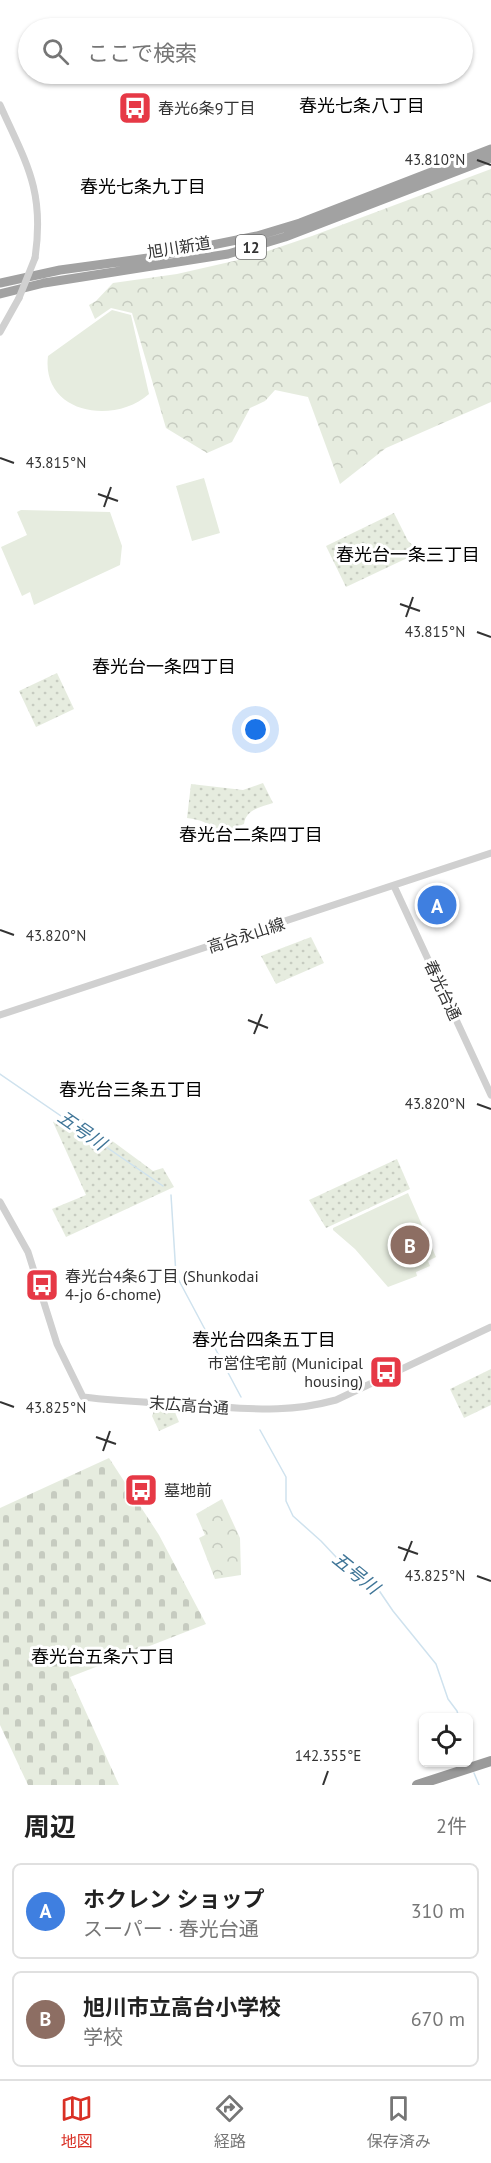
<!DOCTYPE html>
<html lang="ja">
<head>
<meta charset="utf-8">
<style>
	:root { --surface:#fff; --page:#f2f2f2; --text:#222; --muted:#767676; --line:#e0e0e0; --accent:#d93025 }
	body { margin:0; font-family:"PT Sans","Noto Sans JP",sans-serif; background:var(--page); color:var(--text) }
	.controls { position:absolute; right:18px; bottom:18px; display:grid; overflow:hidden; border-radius:9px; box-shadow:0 2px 4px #0004 }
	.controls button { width:54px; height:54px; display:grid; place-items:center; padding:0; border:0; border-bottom:2px solid var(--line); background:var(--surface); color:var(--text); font:30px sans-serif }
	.you { position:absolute; left:256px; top:730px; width:21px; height:21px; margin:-15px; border:4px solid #fff; border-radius:50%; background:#1a73e8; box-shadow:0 0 0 9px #1a73e833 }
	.badge { display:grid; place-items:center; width:39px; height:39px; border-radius:50%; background:var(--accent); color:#fff; font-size:20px; font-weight:700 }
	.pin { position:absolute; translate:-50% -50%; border:3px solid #fff; box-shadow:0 2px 6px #0006 }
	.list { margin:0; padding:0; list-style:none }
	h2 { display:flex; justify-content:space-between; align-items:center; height:78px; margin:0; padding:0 24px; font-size:26px }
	h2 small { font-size:20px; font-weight:400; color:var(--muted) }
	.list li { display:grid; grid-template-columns:39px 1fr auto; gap:18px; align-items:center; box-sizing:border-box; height:96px; margin:0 12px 12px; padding:0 12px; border:2px solid var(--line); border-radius:9px }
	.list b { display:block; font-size:22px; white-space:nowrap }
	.list p { margin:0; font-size:20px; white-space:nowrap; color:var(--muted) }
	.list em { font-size:20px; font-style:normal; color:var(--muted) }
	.icon { flex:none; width:33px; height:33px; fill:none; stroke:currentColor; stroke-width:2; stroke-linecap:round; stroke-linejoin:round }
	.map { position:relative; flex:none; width:491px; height:1785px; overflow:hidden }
	.search { position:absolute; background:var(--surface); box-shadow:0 2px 4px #0004; left:18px; right:18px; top:18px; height:66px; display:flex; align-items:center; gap:15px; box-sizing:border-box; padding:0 21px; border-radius:33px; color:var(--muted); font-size:22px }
	.sheet { height:294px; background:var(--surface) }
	nav { display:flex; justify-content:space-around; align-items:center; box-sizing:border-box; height:84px; border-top:2px solid var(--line); background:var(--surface); font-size:16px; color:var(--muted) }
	nav a { display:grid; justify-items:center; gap:3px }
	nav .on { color:var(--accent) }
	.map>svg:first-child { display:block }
	.green { fill:url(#green-dots) }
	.forest { fill:url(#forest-crowns) }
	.cemetery { fill:url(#cemetery-stones) }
	.pitch { fill:#e6ecdf }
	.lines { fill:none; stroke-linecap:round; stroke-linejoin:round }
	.stream { stroke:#cfe2ee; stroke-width:1.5 }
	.tertiary { stroke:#d0d0d0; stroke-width:7 }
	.trunk { stroke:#a2a2a2; stroke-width:9 }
	.motorway { stroke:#9a9a9a; stroke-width:10 }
	.tertiary-bridge { stroke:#d0d0d0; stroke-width:7 }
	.ticks { fill:none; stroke:#333; stroke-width:2 }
	.labels { text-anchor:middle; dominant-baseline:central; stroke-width:6; stroke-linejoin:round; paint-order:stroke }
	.shield { fill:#fff; stroke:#707070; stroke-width:1.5 }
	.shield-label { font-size:15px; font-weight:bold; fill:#333 }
	.poi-label { font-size:16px; fill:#333; stroke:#fff; text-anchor:start }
	.street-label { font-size:16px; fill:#333; stroke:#fff }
	.neighbourhood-label { font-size:18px; fill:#000; stroke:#fff }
	.water-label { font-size:18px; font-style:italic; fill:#3f7597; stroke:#fff }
	.ticks-label { font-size:15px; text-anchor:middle; fill:#333; stroke:#fff; stroke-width:6; stroke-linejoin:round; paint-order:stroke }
</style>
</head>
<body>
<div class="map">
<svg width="491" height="1785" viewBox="0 0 491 1785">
	<defs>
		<pattern id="green-dots" width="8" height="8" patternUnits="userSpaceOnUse" patternTransform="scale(1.5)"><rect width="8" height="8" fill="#e6ecdf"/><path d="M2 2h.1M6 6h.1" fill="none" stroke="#c6cbc0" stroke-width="1.8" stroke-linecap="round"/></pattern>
		<pattern id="forest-crowns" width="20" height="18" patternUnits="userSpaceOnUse" patternTransform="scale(1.5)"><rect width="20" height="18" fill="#e6ecdf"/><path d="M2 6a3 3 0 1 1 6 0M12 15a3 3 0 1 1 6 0" fill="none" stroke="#c6cbc0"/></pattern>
		<pattern id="cemetery-stones" width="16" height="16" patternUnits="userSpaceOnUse" patternTransform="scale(1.5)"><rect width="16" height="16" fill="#e6ecdf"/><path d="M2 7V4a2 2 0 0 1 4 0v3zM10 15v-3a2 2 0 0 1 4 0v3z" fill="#c6cbc0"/></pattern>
	</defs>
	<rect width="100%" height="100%" fill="#fff"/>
	<!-- green -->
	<path class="green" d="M394,513L408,541L420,552L346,587L326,546Z
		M57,673L74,709L36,727L19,691Z
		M263,783L273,803C261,807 246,809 244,824L218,834C209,822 201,820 187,818L191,784L243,790Z
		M311,937L324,963L276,984L261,956Z
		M73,1112L153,1171L163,1168L174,1187L66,1237L52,1209L86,1195L53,1122Z
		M397,1159L410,1189L326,1228L309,1200Z
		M491,1369V1405L464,1418L450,1389Z
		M155,1409L174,1410L179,1422L159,1431L152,1416Z"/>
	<!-- forest -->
	<path class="forest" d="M491,169V402L386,448L340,484L308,397L275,390L265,401L250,408L232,442L207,453L166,428L132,313L111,308L95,319L89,305L96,301L113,283L177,274L247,258L312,236Z
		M222,1499L240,1538L241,1575L215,1579L199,1538L205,1535L196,1514Z"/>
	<!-- cemetery -->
	<path class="cemetery" d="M109,1458L159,1535L206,1624L70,1677L119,1785H28L0,1725V1508Z"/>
	<!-- pitch -->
	<path class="pitch" d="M112,310L131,315L149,394C113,426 41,413 48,356Z
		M204,478L220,533L192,541L176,486Z
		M21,510L110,512L122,546L120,565L34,605L30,592L22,596L1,547L27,535L17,512Z
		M408,1193L436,1257L428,1261L430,1266L416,1272L417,1276L388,1287L355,1249L333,1230V1228Z"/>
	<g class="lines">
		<!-- stream -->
		<path class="stream" d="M0,1074L163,1186
			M171,1195L176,1275L241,1397
			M260,1430L286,1477V1501L293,1516L321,1541L352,1574L378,1589L393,1611L436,1664L448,1699L457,1711L459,1718
			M468,1751L471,1762
			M474,1773L479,1785"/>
		<!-- tertiary -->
		<path class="tertiary" d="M0,105C26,163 45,190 35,258
			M0,332L19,298
			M394,886L491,1095
			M0,1015L491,853
			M0,1202L28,1252L57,1344L83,1397C124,1402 166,1403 207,1406C255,1409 288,1413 336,1400L491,1327"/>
		<!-- trunk -->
		<path class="trunk" d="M0,283L60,270L148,258L257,236L300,223L491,149
			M0,294L44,283L228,254L285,237L491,158"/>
		<!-- motorway -->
		<path class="motorway" d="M417,1785L491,1761"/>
		<!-- tertiary-bridge -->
		<path class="tertiary-bridge" d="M19,298L35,258"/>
	</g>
	<!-- ticks -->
	<path class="ticks" d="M477,160L491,165M0,458L14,463M98,494L118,501M104,507L111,487M400,604L420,611M406,617L413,597M477,632L491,637M0,930L14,935M248,1020L268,1028M254,1034L262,1014M477,1104L491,1109M0,1402L14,1407M96,1437L116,1444M103,1451L110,1431M398,1547L418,1554M404,1561L412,1541M477,1576L491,1581M323,1785L328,1771"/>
	<!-- icons -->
	<defs>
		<symbol id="bus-square" viewBox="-11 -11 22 22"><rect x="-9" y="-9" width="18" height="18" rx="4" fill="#e63946" stroke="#fff"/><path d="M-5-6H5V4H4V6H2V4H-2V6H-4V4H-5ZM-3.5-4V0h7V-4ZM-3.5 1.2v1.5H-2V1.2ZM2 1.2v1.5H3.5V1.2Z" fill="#fff"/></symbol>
	</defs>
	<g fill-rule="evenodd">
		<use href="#bus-square" x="116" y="89" width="38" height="38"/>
		<use href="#bus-square" x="23" y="1266" width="38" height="38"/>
		<use href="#bus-square" x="367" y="1353" width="38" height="38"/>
		<use href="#bus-square" x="122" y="1471" width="38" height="38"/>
	</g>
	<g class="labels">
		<!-- shield labels -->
		<rect class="shield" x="236" y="235" width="30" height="24" rx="4.5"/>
		<g class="shield-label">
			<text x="251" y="247">12</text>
		</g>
		<!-- poi labels -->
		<g class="poi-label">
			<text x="158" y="108">春光6条9丁目</text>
			<text x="65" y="1276">春光台4条6丁目 (Shunkodai<tspan x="65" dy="18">4-jo 6-chome)</tspan></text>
			<text x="363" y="1363" text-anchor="end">市営住宅前 (Municipal<tspan x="363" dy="18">housing)</tspan></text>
			<text x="164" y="1490">墓地前</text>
		</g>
		<!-- street labels -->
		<g class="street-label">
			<text transform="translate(179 247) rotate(-9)">旭川新道</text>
			<text transform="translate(246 935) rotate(-18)">高台永山線</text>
			<text transform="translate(443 990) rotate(65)">春光台通</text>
			<text transform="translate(189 1405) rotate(4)">末広高台通</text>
		</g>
		<!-- neighbourhood labels -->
		<g class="neighbourhood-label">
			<text x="362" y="105">春光七条八丁目</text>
			<text x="143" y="186">春光七条九丁目</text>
			<text x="408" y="554">春光台一条三丁目</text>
			<text x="164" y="666">春光台一条四丁目</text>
			<text x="251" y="834">春光台二条四丁目</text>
			<text x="131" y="1089">春光台三条五丁目</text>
			<text x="264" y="1339">春光台四条五丁目</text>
			<text x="103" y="1656">春光台五条六丁目</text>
		</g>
		<!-- water labels -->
		<g class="water-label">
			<text transform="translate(82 1130) rotate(35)">五号川</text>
			<text transform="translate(356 1573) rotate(39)">五号川</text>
		</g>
	</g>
	<g class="ticks-label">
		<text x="435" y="165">43.810°N</text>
		<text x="56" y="468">43.815°N</text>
		<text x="435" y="637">43.815°N</text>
		<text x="56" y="941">43.820°N</text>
		<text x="435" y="1109">43.820°N</text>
		<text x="56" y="1413">43.825°N</text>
		<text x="435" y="1581">43.825°N</text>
		<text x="328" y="1761">142.355°E</text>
	</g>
</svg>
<div class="controls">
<button><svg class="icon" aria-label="locate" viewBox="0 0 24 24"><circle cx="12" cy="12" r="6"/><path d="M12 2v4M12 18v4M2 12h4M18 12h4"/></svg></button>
</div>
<div class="you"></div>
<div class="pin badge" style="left:437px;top:905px;background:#3f7fe0">A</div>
<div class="pin badge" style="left:410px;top:1245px;background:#8d6e63">B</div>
<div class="search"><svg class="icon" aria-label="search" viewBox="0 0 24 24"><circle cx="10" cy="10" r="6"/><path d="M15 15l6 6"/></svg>ここで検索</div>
</div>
<section class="sheet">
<h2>周辺<small>2件</small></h2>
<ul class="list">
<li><span class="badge" style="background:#3f7fe0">A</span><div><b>ホクレン ショップ</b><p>スーパー · 春光台通</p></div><em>310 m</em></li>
<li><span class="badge" style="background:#8d6e63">B</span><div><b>旭川市立高台小学校</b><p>学校</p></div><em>670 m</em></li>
</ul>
</section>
<nav>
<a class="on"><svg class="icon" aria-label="map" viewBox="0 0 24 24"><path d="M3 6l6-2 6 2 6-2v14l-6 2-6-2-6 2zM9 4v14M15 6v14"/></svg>地図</a>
<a><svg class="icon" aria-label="directions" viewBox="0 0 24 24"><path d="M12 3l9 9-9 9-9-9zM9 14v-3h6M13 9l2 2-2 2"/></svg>経路</a>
<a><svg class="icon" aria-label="saved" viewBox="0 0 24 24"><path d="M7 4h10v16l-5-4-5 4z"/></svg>保存済み</a>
</nav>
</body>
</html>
